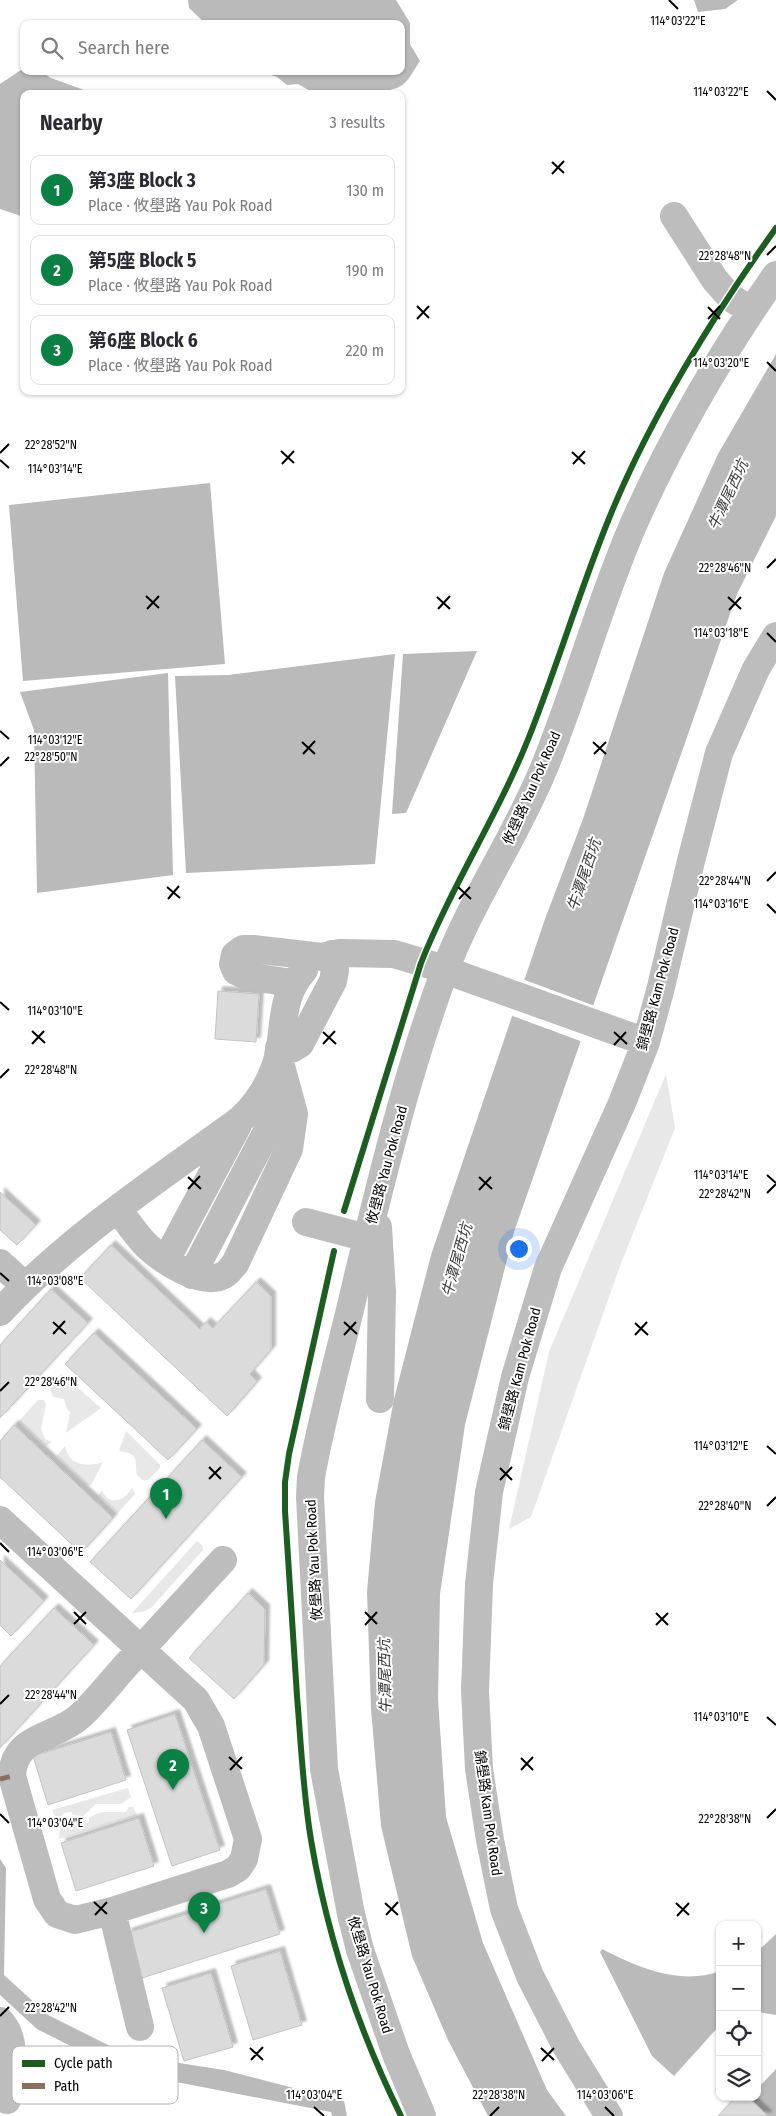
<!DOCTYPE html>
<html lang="en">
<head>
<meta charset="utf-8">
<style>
	:root { --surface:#fff; --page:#f2f2f3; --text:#2b2b33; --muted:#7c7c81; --line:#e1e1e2; --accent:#0b8043 }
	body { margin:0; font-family:"Fira Sans Condensed","Noto Sans TC",sans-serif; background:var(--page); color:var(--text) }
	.controls { position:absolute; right:15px; bottom:15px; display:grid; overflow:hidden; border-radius:10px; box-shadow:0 1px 4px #0004 }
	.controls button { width:45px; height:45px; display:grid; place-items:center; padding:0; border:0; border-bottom:1px solid var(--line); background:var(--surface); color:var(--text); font:25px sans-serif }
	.you { position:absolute; left:518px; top:1248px; width:18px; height:18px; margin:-12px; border:4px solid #fff; border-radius:50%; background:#1a73e8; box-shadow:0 0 0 8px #1a73e833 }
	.badge { display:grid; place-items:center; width:32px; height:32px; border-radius:50%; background:var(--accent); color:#fff; font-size:16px; font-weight:700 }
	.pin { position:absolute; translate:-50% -41px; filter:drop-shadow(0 1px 2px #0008) }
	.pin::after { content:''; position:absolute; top:26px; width:18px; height:15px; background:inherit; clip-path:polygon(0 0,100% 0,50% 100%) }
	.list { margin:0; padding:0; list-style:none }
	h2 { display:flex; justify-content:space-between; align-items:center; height:65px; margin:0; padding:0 20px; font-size:21px }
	h2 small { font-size:16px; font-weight:400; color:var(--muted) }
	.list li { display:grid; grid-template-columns:32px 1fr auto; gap:15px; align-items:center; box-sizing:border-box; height:70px; margin:0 10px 10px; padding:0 10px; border:1px solid var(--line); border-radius:10px }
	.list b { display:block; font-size:19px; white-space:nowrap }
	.list p { margin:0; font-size:16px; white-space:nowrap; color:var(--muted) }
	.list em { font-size:16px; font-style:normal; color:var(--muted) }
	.icon { flex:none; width:28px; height:28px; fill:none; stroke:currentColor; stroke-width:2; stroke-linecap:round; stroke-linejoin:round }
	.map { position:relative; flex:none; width:776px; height:2116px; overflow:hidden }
	.search { position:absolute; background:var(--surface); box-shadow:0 1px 4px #0004; left:20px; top:20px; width:385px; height:55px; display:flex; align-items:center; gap:12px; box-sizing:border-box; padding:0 18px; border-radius:10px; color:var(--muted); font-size:19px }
	.panel { position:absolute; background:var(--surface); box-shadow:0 1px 4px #0004; left:20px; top:90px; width:385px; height:305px; border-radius:10px }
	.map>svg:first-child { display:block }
	.green { fill:#e8e8e8 }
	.water { fill:#bababa }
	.pier { fill:#fff }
	.building { fill:#dbdbdb; stroke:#c3c3c3; filter:url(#shadow) }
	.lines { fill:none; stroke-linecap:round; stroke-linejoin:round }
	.minor { stroke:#bdbdbd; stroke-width:28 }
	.quiet { stroke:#8d6e63; stroke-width:5; stroke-dasharray:10 5; stroke-linecap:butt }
	.cycleway-casing { stroke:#fff; stroke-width:9 }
	.cycleway { stroke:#1b5e20; stroke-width:6 }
	.ticks { fill:none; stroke:#000; stroke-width:2 }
	.labels { text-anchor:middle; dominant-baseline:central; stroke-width:4; stroke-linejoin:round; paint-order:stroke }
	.street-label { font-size:14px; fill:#000; stroke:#fff }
	.water-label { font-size:15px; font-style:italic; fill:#3d3d3d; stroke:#fff }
	.key { fill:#fff; stroke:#b2b2b2; stroke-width:1 }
	.key-label { font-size:14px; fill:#000 }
	.ticks-label { font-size:12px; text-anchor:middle; fill:#000; stroke:#fff; stroke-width:4; stroke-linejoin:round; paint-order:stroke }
</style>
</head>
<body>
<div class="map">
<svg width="776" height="2116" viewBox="0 0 776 2116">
	<defs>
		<filter id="shadow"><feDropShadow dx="4.5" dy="-4.5" stdDeviation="1" flood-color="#0004"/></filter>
	</defs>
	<rect width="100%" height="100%" fill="#fff"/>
	<!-- green -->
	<path class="green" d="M666,1074L675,1128L620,1266L531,1517L509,1529L549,1352Z
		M62,1374L101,1408L66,1433L70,1412L67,1409L64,1399L53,1397L50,1389L53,1381Z
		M38,1400H43L46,1404L41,1429L45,1439L52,1442L46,1446L19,1421Z
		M126,1431L160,1465V1468L148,1480H142L137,1475C134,1459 140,1454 119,1451Z
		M65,1446C66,1449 66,1452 68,1454C74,1467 92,1466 103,1462L91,1485H87L57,1456Z
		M132,1487L135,1494L118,1513L98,1495L102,1490C108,1507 126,1501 132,1487Z
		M197,1541L202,1545L203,1550L151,1608L142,1612L132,1613Z
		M128,1788L131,1797L121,1804H96L83,1816L73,1815L71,1812L64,1813L61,1817L56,1819L52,1810Z
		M129,1807H133L137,1815L59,1839L60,1826L63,1823L76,1821L79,1825L89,1822V1818C102,1809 112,1813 126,1812Z"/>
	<!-- water -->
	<path class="water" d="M188,0H396L410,23V44L420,61C415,68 408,82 401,86C383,95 337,97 319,90L312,92L298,84L287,85L277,77L259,71H401V24H206L189,8Z
		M694,0H738L725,9L698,12Z
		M24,68V71H40L51,78L95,94H24V217L0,209V84Z
		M776,354V516L737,594L514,1232L465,1425L440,1594L438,1699L446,1817L483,1943L547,2090L566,2116H488L448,2040L412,1956L381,1826L371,1709L367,1592L375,1502L394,1399L431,1255L545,919L583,819L664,573L718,454Z
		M210,483L225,664L23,681L9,505Z
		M477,651L406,813L392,814L403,654Z
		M395,654L375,864L186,873L175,676L228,675Z
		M168,673L173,875L37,893L34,730L20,692Z
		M0,1859L6,1868L4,1975L48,2015L128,2055L224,2070L344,2101L347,2116H332L331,2112L120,2071L37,2029L0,1995Z
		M776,1934V2015L757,2012V1952Z
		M602,1949C637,1967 680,1986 720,1971V2025L674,2076L652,2056L600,1952Z
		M776,2069V2116H757L744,2104L750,2097H757V2089Z"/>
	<!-- pier -->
	<path class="pier" d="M522,979L595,1006L583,1042L510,1015Z"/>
	<!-- building -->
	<path class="building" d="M218,991L259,994L256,1042L215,1039Z
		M0,1192L36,1225L17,1245L0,1230Z
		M111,1245L200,1329L206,1322L213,1328L256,1282L271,1296V1350L250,1374L257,1382L227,1416L80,1278Z
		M51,1289L88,1323L0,1418V1345Z
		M94,1333L197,1429L168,1460L65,1364Z
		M14,1425L113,1518L81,1553L0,1477V1441Z
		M202,1440L242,1477L131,1599L90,1562Z
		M0,1560L44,1601L11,1636L0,1625Z
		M248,1593L265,1609L264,1665L234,1699L189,1658Z
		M54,1608L94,1645L0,1748V1666Z
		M175,1714L220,1850L172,1866L127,1730Z
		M111,1732L126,1780L48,1805L33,1756Z
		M139,1818L154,1866L76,1891L61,1843Z
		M266,1889L280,1934L142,1978L127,1933Z
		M280,1951L302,2025L253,2040L231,1966Z
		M211,1973L233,2047L184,2061L162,1988Z
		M736,2097H748L768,2116H718Z"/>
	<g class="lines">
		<!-- minor -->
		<path class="minor" d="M674,216L715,280L730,297L751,311
			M292,983L246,976L236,971L233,964L235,955L243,949H253L322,957L340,953L394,954L431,965L646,1042
			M279,1048L292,1049L300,1044L333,981L335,970L332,954
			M118,1209C127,1221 136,1235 147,1246C163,1261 202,1287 224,1275C228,1273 231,1268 235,1264L289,1149L294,1114L278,1055
			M306,1222L367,1238
			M378,1227L382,1292L380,1399
			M166,1260L238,1125
			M0,1263L25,1286
			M192,1275L288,1091
			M0,1312C71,1236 158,1180 241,1119C260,1101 273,1079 279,1053C285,1021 281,996 304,970
			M0,1520L196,1700L211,1726L248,1839L244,1859L238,1868L228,1874L112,1911L75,1920L57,1914L47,1899L12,1776C14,1735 54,1739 79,1717C97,1701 113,1679 130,1661C161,1627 192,1594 223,1560
			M112,1911L140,2027
			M0,2021C20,2042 9,2074 7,2100
			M422,2116L396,2054L360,1950L351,1914L324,1769L310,1497L311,1477C323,1411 342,1346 357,1280C382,1177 407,1073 444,973C470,902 515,839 544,768C577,688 599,603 634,523C673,436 721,353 776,275
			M609,2116L566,2046L530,1976L504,1909L490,1840L479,1769L475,1691L479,1584L489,1492L515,1377L548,1268L622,1103L646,1042L660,991L691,861L719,753L756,669L776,636"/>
		<!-- quiet -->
		<path class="quiet" d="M0,1779L12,1776"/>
		<defs>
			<path id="cycleway" d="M344,1211L421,963C452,885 498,815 529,737C558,664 580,589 610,516C650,418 714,314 776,228
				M334,1251L289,1454L285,1482V1511C289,1573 293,1635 297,1696C301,1744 303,1792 311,1840C327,1935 358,2029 401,2116"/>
		</defs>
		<!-- cycleway casing -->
		<use href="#cycleway" class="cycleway-casing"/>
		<!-- cycleway -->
		<use href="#cycleway" class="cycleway"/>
	</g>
	<!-- ticks -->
	<path class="ticks" d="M669,0L678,9M767,91L776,100M552,162L564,173M552,174L564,161M767,255L776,246M417,306L429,318M708,307L720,319M417,319L429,306M708,319L720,306M767,362L776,371M281,451L294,463M572,452L585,464M0,453L9,444M0,460L9,468M282,464L294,451M573,464L585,451M767,568L776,559M146,596L159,608M437,597L450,609M728,597L741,609M147,609L159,596M438,609L450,596M729,610L741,597M767,633L776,642M0,731L9,739M302,742L315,754M593,742L606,754M303,754L315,741M594,754L606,742M0,766L9,757M767,881L776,872M167,887L180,898M458,887L471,899M168,899L179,886M459,899L470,887M767,904L776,913M0,1002L9,1010M32,1031L45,1043M323,1032L336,1044M614,1032L627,1044M32,1044L44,1031M323,1044L335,1031M614,1045L626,1032M0,1078L9,1069M767,1175L776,1183M188,1177L201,1189M479,1177L492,1189M188,1189L200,1176M479,1190L491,1177M767,1193L776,1184M0,1273L9,1281M53,1322L66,1334M344,1322L357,1334M635,1323L648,1335M53,1334L65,1321M344,1335L356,1322M635,1335L647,1322M0,1391L9,1382M767,1446L776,1454M209,1467L221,1479M500,1468L512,1480M209,1479L221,1467M500,1480L512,1467M767,1506L776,1497M0,1543L9,1552M74,1612L86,1624M365,1612L377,1624M656,1613L668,1625M74,1624L86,1612M365,1625L377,1612M656,1625L668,1613M0,1704L9,1695M767,1717L776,1725M229,1757L242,1769M521,1758L533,1770M230,1770L242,1757M521,1770L533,1757M0,1814L9,1823M767,1818L776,1809M94,1902L107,1914M385,1903L398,1915M676,1903L689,1915M95,1915L107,1902M386,1915L398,1902M677,1916L689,1903M0,2016L9,2007M250,2048L263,2060M541,2048L554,2060M251,2060L263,2047M542,2061L554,2048M314,2107L324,2116M605,2107L614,2116M490,2116L499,2107"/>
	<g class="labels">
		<!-- street labels -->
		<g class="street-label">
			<text transform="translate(532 788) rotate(-66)">攸壆路 Yau Pok Road</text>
			<text transform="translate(658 989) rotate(-75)">錦壆路 Kam Pok Road</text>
			<text transform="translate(387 1165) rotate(-75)">攸壆路 Yau Pok Road</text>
			<text transform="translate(520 1369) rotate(-75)">錦壆路 Kam Pok Road</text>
			<text transform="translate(314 1560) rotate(-93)">攸壆路 Yau Pok Road</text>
			<text transform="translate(488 1813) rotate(82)">錦壆路 Kam Pok Road</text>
			<text transform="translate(370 1975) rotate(73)">攸壆路 Yau Pok Road</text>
		</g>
		<!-- water labels -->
		<g class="water-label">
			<text transform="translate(728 495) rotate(-65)">牛潭尾西坑</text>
			<text transform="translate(584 875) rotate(-71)">牛潭尾西坑</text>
			<text transform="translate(457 1260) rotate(-74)">牛潭尾西坑</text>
			<text transform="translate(385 1676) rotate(-91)">牛潭尾西坑</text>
		</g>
	</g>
	<!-- legend -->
	<rect x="12" y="2046" width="166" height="58" rx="8" class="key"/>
	<rect x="22" y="2060" width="23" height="7" fill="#1b5e20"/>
	<rect x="22" y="2083" width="23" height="6" fill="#8d6e63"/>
	<g class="key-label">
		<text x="54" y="2068">Cycle path</text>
		<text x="54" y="2091">Path</text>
	</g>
	<g class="ticks-label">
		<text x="678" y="25">114°03'22"E</text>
		<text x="721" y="96">114°03'22"E</text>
		<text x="725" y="260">22°28'48"N</text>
		<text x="721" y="367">114°03'20"E</text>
		<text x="51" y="449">22°28'52"N</text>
		<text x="55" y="473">114°03'14"E</text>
		<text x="725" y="572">22°28'46"N</text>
		<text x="721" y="637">114°03'18"E</text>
		<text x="55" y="744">114°03'12"E</text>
		<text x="51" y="761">22°28'50"N</text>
		<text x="725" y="885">22°28'44"N</text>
		<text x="721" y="908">114°03'16"E</text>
		<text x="55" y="1015">114°03'10"E</text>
		<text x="51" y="1074">22°28'48"N</text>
		<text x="721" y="1179">114°03'14"E</text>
		<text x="725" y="1198">22°28'42"N</text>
		<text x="55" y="1285">114°03'08"E</text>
		<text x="51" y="1386">22°28'46"N</text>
		<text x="721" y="1450">114°03'12"E</text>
		<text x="725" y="1510">22°28'40"N</text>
		<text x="55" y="1556">114°03'06"E</text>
		<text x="51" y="1699">22°28'44"N</text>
		<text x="721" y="1721">114°03'10"E</text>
		<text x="725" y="1823">22°28'38"N</text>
		<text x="55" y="1827">114°03'04"E</text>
		<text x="51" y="2012">22°28'42"N</text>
		<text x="499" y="2099">22°28'38"N</text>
		<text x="314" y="2099">114°03'04"E</text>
		<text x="605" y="2099">114°03'06"E</text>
	</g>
</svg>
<div class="controls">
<button>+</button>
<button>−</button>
<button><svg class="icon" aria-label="locate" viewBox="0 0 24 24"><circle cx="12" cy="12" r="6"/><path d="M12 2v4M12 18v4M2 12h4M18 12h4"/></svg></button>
<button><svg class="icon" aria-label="layers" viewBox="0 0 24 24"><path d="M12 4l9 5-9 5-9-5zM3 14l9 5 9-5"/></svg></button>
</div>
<div class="you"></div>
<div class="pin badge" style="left:166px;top:1519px">1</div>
<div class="pin badge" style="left:173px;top:1790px">2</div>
<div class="pin badge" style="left:204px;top:1933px">3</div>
<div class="search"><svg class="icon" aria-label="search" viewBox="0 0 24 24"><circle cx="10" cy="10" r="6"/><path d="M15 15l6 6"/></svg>Search here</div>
<section class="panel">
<h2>Nearby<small>3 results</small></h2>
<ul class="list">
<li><span class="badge">1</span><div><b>第3座 Block 3</b><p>Place · 攸壆路 Yau Pok Road</p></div><em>130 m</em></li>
<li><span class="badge">2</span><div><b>第5座 Block 5</b><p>Place · 攸壆路 Yau Pok Road</p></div><em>190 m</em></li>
<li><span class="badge">3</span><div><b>第6座 Block 6</b><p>Place · 攸壆路 Yau Pok Road</p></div><em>220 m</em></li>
</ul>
</section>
</div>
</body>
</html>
